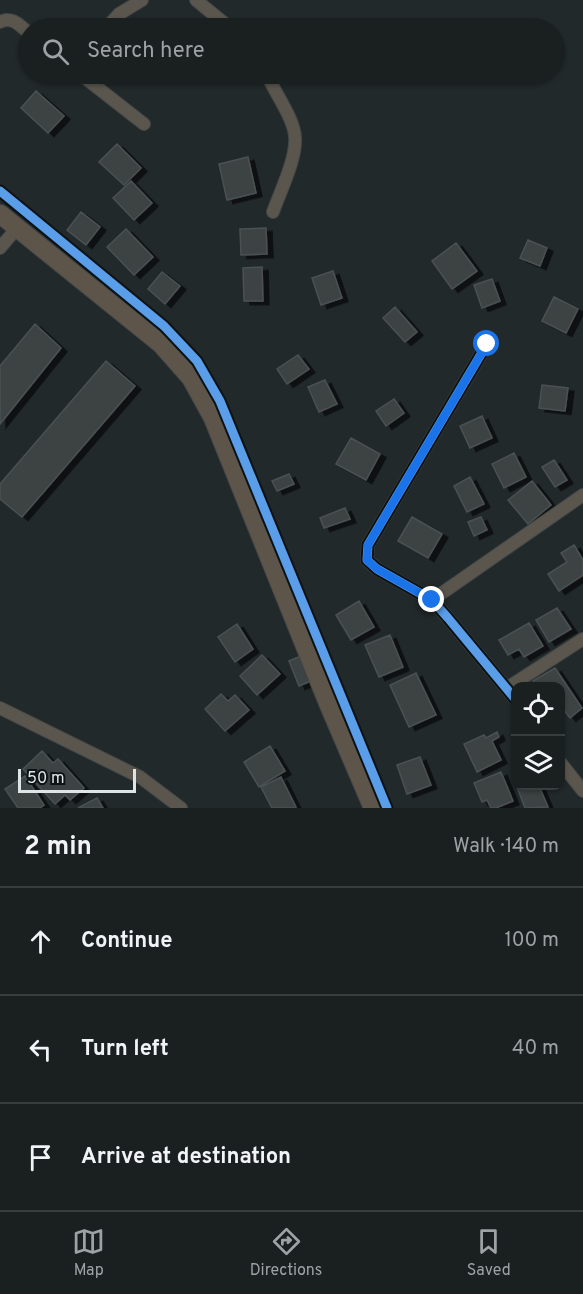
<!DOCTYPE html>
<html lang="en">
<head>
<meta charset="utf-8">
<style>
	:root { --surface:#1a1f20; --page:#232729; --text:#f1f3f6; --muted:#9fa2a5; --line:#383d3e; --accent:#9ca3a5 }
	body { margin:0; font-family:Overpass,sans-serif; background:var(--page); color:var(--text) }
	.controls { position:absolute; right:18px; bottom:18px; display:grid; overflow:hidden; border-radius:12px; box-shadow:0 2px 4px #0004 }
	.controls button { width:54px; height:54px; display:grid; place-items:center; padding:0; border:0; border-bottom:2px solid var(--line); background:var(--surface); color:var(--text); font:30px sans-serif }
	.scale { position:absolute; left:18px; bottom:15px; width:118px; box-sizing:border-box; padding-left:6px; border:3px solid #dee5e7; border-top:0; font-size:16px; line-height:21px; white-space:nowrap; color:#dee5e7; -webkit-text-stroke:4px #0d1214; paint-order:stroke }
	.stop { position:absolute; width:18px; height:18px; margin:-14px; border:4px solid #1a73e8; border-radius:50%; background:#fff }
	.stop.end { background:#1a73e8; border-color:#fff; box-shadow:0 2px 6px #0008 }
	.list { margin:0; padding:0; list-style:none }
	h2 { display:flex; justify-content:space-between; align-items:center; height:78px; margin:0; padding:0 24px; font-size:26px }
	h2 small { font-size:20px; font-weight:400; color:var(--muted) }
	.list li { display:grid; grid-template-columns:39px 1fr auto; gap:18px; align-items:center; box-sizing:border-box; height:108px; padding:0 24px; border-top:2px solid var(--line) }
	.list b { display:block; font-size:22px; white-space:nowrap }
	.list em { font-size:20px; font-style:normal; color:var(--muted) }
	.icon { flex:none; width:33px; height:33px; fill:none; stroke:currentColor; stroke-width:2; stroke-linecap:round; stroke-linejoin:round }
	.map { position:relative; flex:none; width:583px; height:808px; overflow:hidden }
	.search { position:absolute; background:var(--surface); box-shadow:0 2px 4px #0004; left:18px; right:18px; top:18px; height:66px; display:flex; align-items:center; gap:15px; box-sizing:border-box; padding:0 21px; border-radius:33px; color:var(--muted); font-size:22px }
	.sheet { height:402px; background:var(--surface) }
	nav { display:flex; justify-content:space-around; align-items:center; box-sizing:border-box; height:84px; border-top:2px solid var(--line); background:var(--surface); font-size:16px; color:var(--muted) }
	nav a { display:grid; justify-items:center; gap:3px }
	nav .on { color:var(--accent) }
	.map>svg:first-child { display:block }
	.building { fill:#3c4343; stroke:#4b5152; stroke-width:1.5; filter:url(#shadow) }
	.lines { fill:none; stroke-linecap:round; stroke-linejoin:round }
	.street-casing { stroke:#414647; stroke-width:14 }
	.secondary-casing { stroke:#414647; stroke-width:20 }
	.street { stroke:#5a564d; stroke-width:12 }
	.secondary { stroke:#5e554a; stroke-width:18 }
	.cycleway-casing { stroke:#0d1214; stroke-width:13 }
	.cycleway { stroke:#5a9eea; stroke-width:9 }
	.route { stroke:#1a73e8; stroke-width:8 }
</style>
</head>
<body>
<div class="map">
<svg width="583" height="808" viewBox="0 0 583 808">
	<defs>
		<filter id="shadow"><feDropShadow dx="6" dy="3.5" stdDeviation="0" flood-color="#0009"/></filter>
	</defs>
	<rect width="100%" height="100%" fill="#22292a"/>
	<!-- building -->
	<path class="building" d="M36,91L64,116L48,133L21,108Z
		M117,144L141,168L124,185L99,162Z
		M248,157L256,193L227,200L219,164Z
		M131,181L152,203L134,220L113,198Z
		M81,212L100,227L86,245L67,230Z
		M266,228L267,254L241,255L240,229Z
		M126,229L153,257L134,275L107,247Z
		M528,240L547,248L540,266L520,258Z
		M456,243L477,271L452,289L432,261Z
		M262,267L263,301H244L243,268Z
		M333,271L342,298L321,305L312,278Z
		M162,272L180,286L165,304L148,289Z
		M492,279L500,301L482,308L474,285Z
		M554,297L578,309L566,333L542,321Z
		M395,307L417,332L405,342L383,318Z
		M35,324L61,348L0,424V366Z
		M298,355L309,369L287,384L277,369Z
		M106,361L135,386L22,517L0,499V484Z
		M325,380L337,404L319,412L308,387Z
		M542,385L568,388L565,411L539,408Z
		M394,399L404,413L386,426L376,411Z
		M482,416L492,438L470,448L460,426Z
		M351,438L380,454L366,480L336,464Z
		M514,453L526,477L504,488L492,464Z
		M554,460L567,480L555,487L542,467Z
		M289,474L294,484L277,491L272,481Z
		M470,477L484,504L467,512L454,486Z
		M532,481L551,505L528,524L508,500Z
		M345,508L350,519L324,528L320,518Z
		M412,517L442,534L428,558L398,541Z
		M481,517L487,530L474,536L468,522Z
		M574,545L583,560V575L559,591L548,574L567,562L561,553Z
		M359,601L374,627L351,640L336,615Z
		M557,608L571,629L549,642L536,620Z
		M529,623L543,646L524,657L519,649L508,655L499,640Z
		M237,624L253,649L235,662L218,637Z
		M390,635L403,667L379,677L365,645Z
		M262,655L280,674L257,695L240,676Z
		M301,656L311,681L299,686L289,661Z
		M555,668L582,708L570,718L560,705V686H537L533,681Z
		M416,673L436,715L409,727L390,685Z
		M221,694L228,701L235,695L249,710L225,731L205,709Z
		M497,732L499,737L492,741L501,760L477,772L464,744L484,735L486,738Z
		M270,746L285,771L259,787L244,762Z
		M42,751L53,763L58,759L84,788L70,800L65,795L55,804L23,769Z
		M420,757L431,785L407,794L397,765Z
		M501,772L513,801L496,808H491L487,800L482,802L474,783Z
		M25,776L44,805L40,808H18L5,789Z
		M281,777L296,807L295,808H272L261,787Z
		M522,786H539L548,807L525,808L517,787Z
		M97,798L103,808H78Z"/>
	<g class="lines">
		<defs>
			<path id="street" d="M196,0L230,28
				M0,22C12,16 19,25 28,32
				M106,28L119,14L142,0
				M80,74L144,124
				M267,74C274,92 294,118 295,137C297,158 280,192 273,212
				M0,248L17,228
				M487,344L368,545L367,560L377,569L432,600L448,618L516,700
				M432,600L583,495
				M507,688L583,639
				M0,708L140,777L181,808
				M560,762L583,791"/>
			<path id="secondary" d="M0,214L161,344L191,378L213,418L328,703L373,808"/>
		</defs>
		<!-- street casing -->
		<use href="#street" class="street-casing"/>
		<!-- secondary casing -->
		<use href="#secondary" class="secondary-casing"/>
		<!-- street -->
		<use href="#street" class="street"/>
		<!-- secondary -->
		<use href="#secondary" class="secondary"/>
		<defs>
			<path id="cycleway" d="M0,191L164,326L197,361L220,401L387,808
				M487,344L368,545L367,560L377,569L432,600L448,618L516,700"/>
		</defs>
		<!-- cycleway casing -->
		<use href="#cycleway" class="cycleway-casing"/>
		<!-- cycleway -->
		<use href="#cycleway" class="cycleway"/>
	</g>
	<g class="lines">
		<!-- route -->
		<path class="route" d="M432,600L377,569L367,560L368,545L487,344"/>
	</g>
</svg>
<div class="controls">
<button><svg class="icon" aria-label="locate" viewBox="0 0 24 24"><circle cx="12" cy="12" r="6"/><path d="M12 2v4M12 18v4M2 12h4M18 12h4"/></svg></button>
<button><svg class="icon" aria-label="layers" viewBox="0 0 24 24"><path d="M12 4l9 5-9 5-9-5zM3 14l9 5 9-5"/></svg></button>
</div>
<div class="scale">50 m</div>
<div class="stop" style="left:487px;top:344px"></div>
<div class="stop end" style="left:432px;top:600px"></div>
<div class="search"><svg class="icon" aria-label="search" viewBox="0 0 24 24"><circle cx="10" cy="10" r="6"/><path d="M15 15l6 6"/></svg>Search here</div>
</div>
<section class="sheet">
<h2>2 min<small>Walk · 140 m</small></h2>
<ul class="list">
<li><svg class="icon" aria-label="ahead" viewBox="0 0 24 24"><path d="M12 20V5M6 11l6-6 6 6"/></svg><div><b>Continue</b></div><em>100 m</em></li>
<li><svg class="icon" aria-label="left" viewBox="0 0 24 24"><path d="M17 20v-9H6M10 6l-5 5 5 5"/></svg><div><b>Turn left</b></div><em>40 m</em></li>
<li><svg class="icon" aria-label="arrive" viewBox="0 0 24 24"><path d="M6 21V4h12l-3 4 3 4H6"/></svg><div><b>Arrive at destination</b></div></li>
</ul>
</section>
<nav>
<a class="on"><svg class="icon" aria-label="map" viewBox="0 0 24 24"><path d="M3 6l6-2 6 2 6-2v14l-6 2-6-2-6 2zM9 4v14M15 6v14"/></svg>Map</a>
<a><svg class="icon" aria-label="directions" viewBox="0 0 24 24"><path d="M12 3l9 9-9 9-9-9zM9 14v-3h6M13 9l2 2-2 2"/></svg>Directions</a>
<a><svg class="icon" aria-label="saved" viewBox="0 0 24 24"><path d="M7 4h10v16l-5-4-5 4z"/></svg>Saved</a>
</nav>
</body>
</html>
